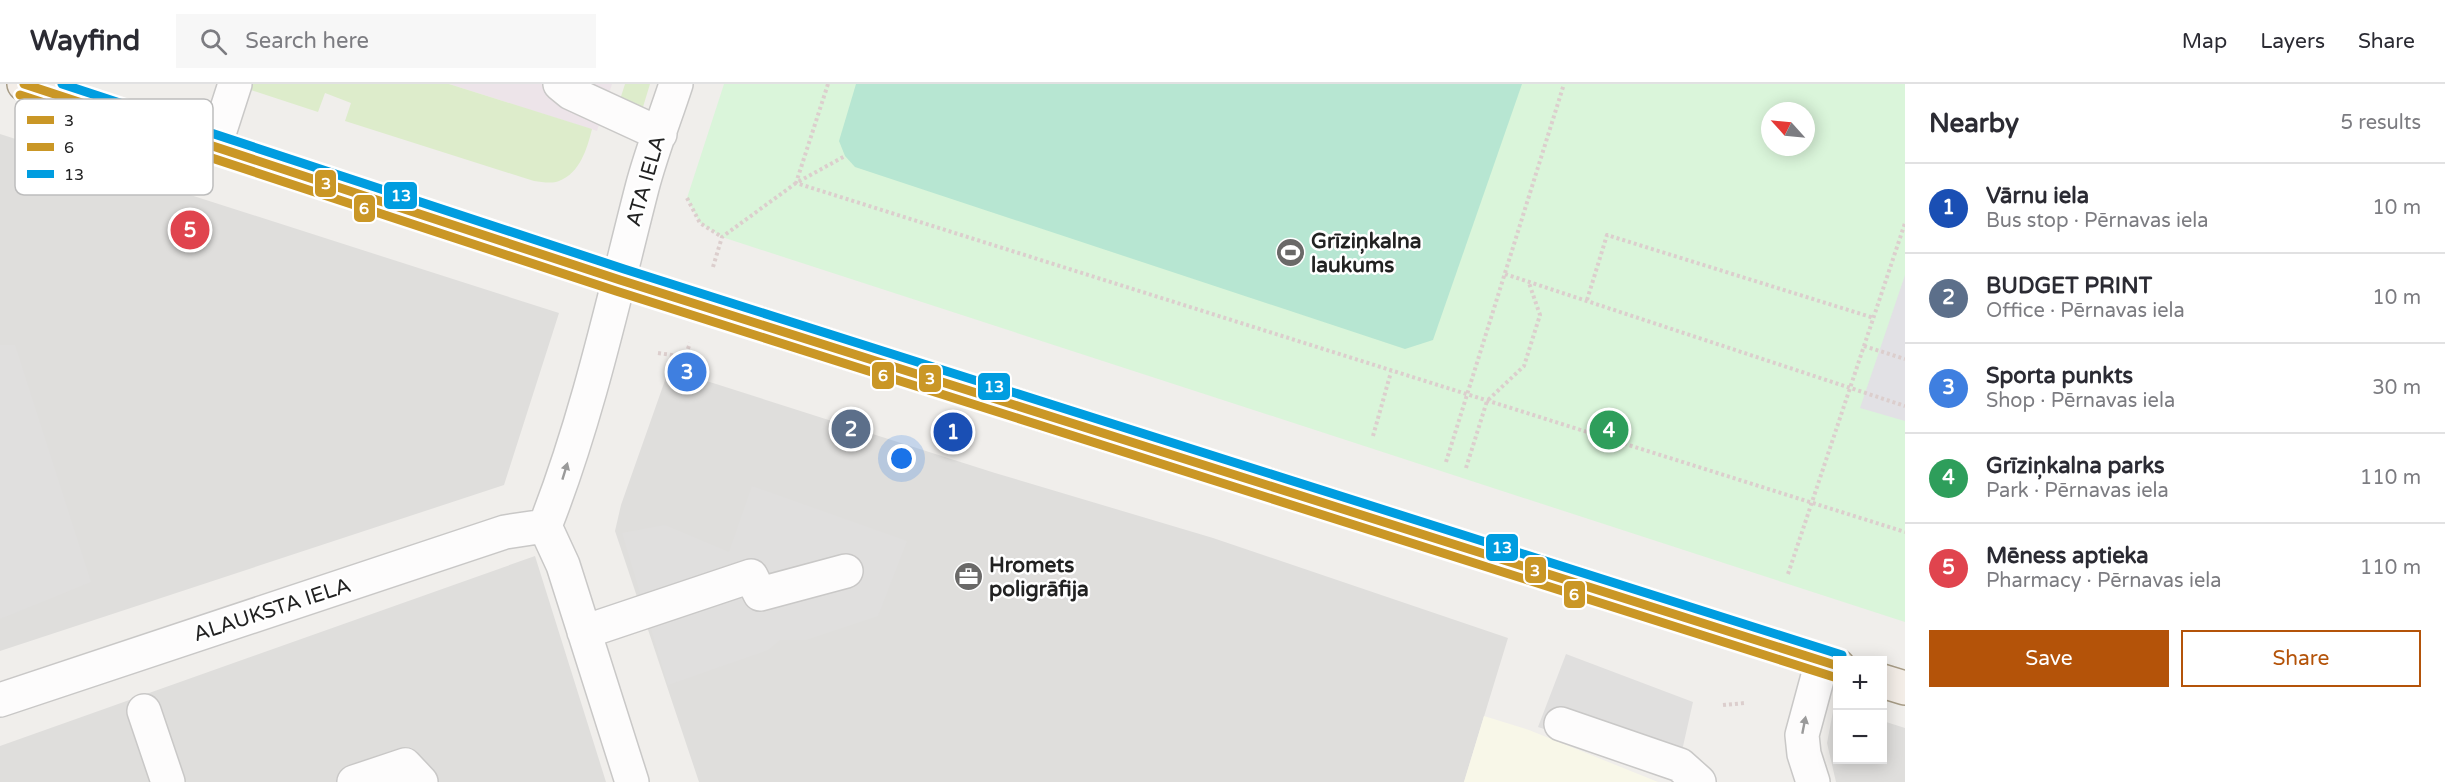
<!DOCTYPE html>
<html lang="en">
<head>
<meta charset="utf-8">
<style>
	:root { --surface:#fff; --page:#f7f7f7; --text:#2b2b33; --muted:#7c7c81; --line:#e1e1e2; --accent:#b45309 }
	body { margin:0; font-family:"Varela Round",sans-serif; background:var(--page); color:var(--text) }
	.controls { position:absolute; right:18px; bottom:18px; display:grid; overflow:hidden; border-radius:0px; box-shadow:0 3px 15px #0003 }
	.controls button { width:54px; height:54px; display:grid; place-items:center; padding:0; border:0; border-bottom:2px solid var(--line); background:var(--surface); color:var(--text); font:30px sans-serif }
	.compass { position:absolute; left:1761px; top:18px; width:54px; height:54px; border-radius:50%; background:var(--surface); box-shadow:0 3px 15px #0003; rotate:297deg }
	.you { position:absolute; left:902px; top:375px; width:21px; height:21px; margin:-15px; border:4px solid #fff; border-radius:50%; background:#1a73e8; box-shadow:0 0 0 9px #1a73e833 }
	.badge { display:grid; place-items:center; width:39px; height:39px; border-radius:50%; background:var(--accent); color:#fff; font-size:20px; font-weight:700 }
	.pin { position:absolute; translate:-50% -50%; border:3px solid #fff; box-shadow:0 2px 6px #0006 }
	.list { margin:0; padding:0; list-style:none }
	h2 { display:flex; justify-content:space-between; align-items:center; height:78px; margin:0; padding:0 24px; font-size:26px }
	h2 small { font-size:20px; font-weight:400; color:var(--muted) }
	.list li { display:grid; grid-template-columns:39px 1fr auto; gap:18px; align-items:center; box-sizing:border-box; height:90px; padding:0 24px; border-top:2px solid var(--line) }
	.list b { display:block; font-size:22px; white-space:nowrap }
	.list p { margin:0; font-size:20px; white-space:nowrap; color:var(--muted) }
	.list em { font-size:20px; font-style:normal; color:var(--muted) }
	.actions { display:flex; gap:12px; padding:18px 24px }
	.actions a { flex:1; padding:14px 0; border:2px solid var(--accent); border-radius:0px; text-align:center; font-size:21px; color:var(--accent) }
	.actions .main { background:var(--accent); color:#fff }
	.icon { flex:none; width:33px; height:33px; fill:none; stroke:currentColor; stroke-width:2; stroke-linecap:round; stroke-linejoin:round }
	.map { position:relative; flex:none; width:1905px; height:698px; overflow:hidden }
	header { display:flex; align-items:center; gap:36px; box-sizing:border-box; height:84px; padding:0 30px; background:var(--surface); border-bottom:2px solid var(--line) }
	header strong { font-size:28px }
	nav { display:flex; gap:33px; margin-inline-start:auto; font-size:21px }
	.search { width:420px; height:54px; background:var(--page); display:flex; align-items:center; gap:15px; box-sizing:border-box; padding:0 21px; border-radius:0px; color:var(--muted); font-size:22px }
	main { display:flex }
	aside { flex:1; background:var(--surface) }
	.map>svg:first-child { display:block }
	.residential { fill:#dfdedc }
	.industrial { fill:#ede4e9 }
	.education { fill:#f8f7e8 }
	.grass { fill:#ddeccb }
	.park { fill:#daf5da; fill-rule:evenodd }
	.pitch { fill:#b7e6d2 }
	.parking { fill:#e0dfde }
	.plaza { fill:#e2e1e5 }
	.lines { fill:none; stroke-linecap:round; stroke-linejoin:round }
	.minor-casing { stroke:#c9c8c7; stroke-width:36 }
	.major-casing { stroke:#a79c86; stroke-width:36 }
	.path { stroke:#dccecd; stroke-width:4; stroke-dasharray:3 3; stroke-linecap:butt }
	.minor { stroke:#fdfcfc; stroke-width:33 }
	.major { stroke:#f3ede7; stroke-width:33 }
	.bus-1-casing { stroke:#fff; stroke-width:14 }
	.bus-2-casing { stroke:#fff; stroke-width:14 }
	.bus-3-casing { stroke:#fff; stroke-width:14 }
	.bus-1 { stroke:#ca9726; stroke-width:9 }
	.bus-2 { stroke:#ca9726; stroke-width:9 }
	.bus-3 { stroke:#009de0; stroke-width:9 }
	.oneway { fill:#9a9a9a }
	.labels { text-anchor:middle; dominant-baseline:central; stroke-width:5; stroke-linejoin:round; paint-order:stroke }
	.street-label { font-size:21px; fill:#222; stroke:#fff }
	.poi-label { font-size:21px; font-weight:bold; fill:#222; stroke:#fff; text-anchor:start }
	.key { fill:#fff; stroke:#bdbdbd; stroke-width:1.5 }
	.key-label { font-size:16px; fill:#222 }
	.line-badge { stroke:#fff; stroke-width:2 }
	.badge-label { font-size:16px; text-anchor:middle; font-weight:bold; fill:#fff }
</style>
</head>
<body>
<header>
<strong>Wayfind</strong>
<div class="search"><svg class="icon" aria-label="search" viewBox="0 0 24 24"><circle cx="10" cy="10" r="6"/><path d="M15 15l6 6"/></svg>Search here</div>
<nav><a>Map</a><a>Layers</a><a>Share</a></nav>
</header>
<main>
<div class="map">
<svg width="1905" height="698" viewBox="0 0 1905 698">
	<rect width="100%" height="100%" fill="#f0eeeb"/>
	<!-- residential -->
	<path class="residential" d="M0,50L559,229L504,401L0,567Z
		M669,285L995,389L1213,454L1508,554L1464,698H699L615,447L621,421Z
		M535,472L606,698H0V662Z
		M1834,622L1837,623L1838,676H1882L1883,637L1905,644V698H1836L1827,659Z"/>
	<!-- industrial -->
	<path class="industrial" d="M449,0H612L597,47Z"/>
	<!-- education -->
	<path class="education" d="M1484,632L1529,646L1658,698H1464Z"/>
	<!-- grass -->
	<path class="grass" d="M250,0H449L592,45C587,65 580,89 559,97C552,100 542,98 534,97L345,37L351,19L325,9L318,28L248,5Z
		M625,0H650L639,36L617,25Z"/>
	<!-- park -->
	<path class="park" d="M724,0H1905V538L722,153L700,139L687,114ZM1770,27H1806V63H1770Z"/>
	<!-- pitch -->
	<path class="pitch" d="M856,0H1522L1433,256L1405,265L855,83L845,72L839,57Z"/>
	<!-- parking -->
	<path class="parking" d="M0,261H15L91,498L0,535Z
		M752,402L907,457L878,532L806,556H780L768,566L668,601L622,449L665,441L729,468Z
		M1566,570L1693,618L1677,689L1538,643Z"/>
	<!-- plaza -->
	<path class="plaza" d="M1905,191V337L1860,324Z"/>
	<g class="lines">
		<defs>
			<path id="minor" d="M560,0L571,9L660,50
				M215,62L235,0
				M584,548L751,492L760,510L846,487
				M0,616L505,448L545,442
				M144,627L168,698
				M1561,640L1680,681L1699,698
				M354,698L405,681L421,698
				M632,698L563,481L545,442C588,333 613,217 642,104C651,69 665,34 676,0
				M1813,698L1804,670L1802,651L1822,577"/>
			<path id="major" d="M24,0L620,196L1838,582
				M1882,597L1905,604"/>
		</defs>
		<!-- minor casing -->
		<use href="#minor" class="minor-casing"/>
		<!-- major casing -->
		<use href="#major" class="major-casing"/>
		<!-- path -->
		<path class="path" d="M828,0L796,99L1905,448
			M687,114L700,139L722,153
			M713,183L722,153L796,99L845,72
			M1505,190L1905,322
			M1587,216L1607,151L1874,234
			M1864,262L1905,275
			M658,269L685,273L690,259
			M1373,352L1391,288
			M1446,378L1564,0
			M1466,384L1487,317L1524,282L1540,231L1529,199
			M1788,490L1905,139
			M1723,621L1745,619"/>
		<!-- minor -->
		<use href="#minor" class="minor"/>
		<!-- major -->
		<use href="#major" class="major"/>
		<defs>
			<path id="bus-1" d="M24,0L620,196L1838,582"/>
			<path id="bus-2" d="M20,11L616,207L1834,593"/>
			<path id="bus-3" d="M62,0L624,185L1842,571"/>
		</defs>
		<!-- bus-1 casing -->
		<use href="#bus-1" class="bus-1-casing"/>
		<!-- bus-2 casing -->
		<use href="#bus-2" class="bus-2-casing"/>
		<!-- bus-3 casing -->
		<use href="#bus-3" class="bus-3-casing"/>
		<!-- bus-1 -->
		<use href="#bus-1" class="bus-1"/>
		<!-- bus-2 -->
		<use href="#bus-2" class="bus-2"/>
		<!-- bus-3 -->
		<use href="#bus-3" class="bus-3"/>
	</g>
	<!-- one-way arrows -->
	<defs><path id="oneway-solid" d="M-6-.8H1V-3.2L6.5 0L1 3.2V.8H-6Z" transform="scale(1.5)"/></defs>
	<g class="oneway">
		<use href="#oneway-solid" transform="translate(565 387) rotate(-73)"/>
		<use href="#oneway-solid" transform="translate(1804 641) rotate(-79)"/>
	</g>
	<!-- icons -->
	<defs>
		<symbol id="stadium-disc" viewBox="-11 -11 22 22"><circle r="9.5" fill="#6a6968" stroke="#fff"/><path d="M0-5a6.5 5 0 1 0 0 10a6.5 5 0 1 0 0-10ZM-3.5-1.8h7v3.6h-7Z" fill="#fff"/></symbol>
		<symbol id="office-disc" viewBox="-11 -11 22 22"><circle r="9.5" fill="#6a6968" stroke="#fff"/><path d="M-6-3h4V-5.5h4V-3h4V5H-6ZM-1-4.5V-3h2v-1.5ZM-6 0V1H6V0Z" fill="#fff"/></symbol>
	</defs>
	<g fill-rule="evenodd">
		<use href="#stadium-disc" x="1274" y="152" width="33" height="33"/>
		<use href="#office-disc" x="952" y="476" width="33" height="33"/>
	</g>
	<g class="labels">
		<!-- street labels -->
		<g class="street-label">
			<text transform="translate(646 97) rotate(-74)">ATA IELA</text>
			<text transform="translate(272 526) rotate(-18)">ALAUKSTA IELA</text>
		</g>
		<!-- poi labels -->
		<g class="poi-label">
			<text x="1311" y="157">Grīziņkalna<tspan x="1311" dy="24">laukums</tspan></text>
			<text x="989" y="481">Hromets<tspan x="989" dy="24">poligrāfija</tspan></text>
		</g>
	</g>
	<!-- legend -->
	<rect x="15" y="15" width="198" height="96" rx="9" class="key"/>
	<rect x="27" y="32" width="27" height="8" fill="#ca9726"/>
	<rect x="27" y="59" width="27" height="8" fill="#ca9726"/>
	<rect x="27" y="86" width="27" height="8" fill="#009de0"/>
	<g class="key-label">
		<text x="64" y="42">3</text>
		<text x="64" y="69">6</text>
		<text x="64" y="96">13</text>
	</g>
	<g class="line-badge">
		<rect x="314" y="85" width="23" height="29" rx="6" fill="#ca9726"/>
		<rect x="383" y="97" width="35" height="29" rx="6" fill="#009de0"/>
		<rect x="353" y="110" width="23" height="29" rx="6" fill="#ca9726"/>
		<rect x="871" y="277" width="24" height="29" rx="6" fill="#ca9726"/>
		<rect x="918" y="280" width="24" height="29" rx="6" fill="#ca9726"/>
		<rect x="977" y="288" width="34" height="29" rx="6" fill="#009de0"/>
		<rect x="1485" y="449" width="34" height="29" rx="6" fill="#009de0"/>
		<rect x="1524" y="472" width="23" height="28" rx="6" fill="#ca9726"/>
		<rect x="1563" y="496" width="23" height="29" rx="6" fill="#ca9726"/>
	</g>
	<g class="badge-label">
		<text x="326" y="105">3</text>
		<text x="401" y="117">13</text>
		<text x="364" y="130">6</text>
		<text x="883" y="297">6</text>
		<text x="930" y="300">3</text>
		<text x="994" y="308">13</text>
		<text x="1502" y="469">13</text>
		<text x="1535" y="492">3</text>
		<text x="1574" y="516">6</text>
	</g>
</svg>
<div class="controls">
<button>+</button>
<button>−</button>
</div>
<svg class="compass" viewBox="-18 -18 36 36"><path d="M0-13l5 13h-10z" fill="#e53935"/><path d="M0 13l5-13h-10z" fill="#7c7c81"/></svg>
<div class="you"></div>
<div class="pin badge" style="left:953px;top:348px;background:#1a4fb4">1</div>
<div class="pin badge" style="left:851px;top:345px;background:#5c6f8a">2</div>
<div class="pin badge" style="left:687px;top:288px;background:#3f7fe0">3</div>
<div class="pin badge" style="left:1609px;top:346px;background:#2e9e5b">4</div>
<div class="pin badge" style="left:190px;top:146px;background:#e0444e">5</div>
</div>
<aside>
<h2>Nearby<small>5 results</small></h2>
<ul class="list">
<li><span class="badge" style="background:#1a4fb4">1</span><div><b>Vārnu iela</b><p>Bus stop · Pērnavas iela</p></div><em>10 m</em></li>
<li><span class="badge" style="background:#5c6f8a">2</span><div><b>BUDGET PRINT</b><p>Office · Pērnavas iela</p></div><em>10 m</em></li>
<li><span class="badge" style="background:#3f7fe0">3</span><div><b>Sporta punkts</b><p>Shop · Pērnavas iela</p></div><em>30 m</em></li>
<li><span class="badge" style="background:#2e9e5b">4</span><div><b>Grīziņkalna parks</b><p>Park · Pērnavas iela</p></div><em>110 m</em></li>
<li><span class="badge" style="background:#e0444e">5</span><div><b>Mēness aptieka</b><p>Pharmacy · Pērnavas iela</p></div><em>110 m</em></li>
</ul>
<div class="actions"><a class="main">Save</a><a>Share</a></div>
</aside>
</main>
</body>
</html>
